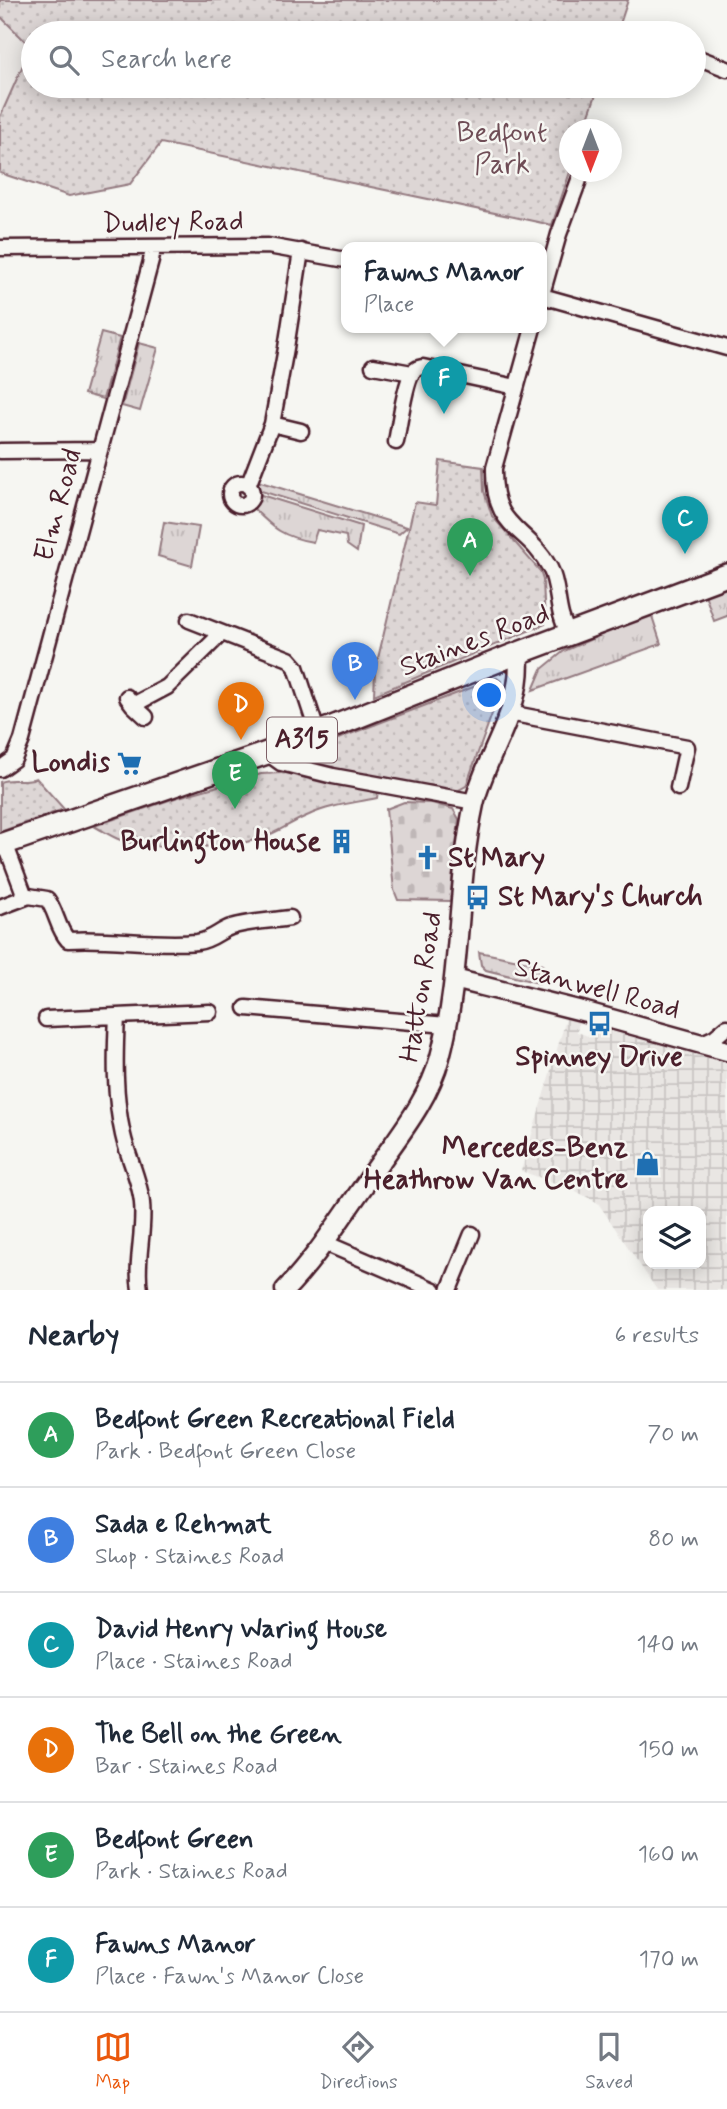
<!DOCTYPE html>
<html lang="en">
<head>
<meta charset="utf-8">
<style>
	:root { --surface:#fff; --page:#f2f2f3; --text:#1f2937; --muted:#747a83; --line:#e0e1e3; --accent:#ea580c }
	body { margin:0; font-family:Mynerve,sans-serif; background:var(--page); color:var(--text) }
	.controls { position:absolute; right:21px; bottom:21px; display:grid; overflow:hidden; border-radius:14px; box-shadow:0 4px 18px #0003 }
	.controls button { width:63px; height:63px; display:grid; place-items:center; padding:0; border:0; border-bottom:2px solid var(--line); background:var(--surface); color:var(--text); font:35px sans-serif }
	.compass { position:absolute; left:559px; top:119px; width:63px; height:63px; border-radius:50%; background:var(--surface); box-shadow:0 4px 18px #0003; rotate:180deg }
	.you { position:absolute; left:490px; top:696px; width:24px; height:24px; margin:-18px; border:5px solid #fff; border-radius:50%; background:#1a73e8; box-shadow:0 0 0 10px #1a73e833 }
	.badge { display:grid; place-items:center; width:46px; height:46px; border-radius:50%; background:var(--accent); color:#fff; font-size:23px; font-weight:700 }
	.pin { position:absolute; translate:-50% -58px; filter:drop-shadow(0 2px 4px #0008) }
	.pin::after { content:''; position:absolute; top:37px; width:24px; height:21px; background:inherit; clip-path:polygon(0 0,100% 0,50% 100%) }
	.popup { position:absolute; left:341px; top:242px; width:206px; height:91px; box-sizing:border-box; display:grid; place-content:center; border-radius:14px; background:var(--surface); filter:drop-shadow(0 2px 5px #0005); font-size:23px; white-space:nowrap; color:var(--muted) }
	.popup b { font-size:26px; color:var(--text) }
	.popup::after { content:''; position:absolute; left:50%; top:100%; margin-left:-14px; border:14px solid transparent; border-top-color:var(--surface) }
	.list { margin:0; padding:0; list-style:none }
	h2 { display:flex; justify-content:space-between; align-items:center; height:91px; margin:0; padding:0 28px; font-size:30px }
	h2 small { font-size:23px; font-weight:400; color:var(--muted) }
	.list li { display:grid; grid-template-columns:46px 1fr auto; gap:21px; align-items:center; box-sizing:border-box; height:105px; padding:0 28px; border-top:2px solid var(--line) }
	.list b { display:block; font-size:26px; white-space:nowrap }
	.list p { margin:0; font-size:23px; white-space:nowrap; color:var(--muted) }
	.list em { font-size:23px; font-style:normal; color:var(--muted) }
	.icon { flex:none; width:38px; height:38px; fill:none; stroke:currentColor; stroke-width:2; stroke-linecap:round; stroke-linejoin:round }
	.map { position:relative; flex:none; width:727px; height:1290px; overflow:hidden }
	.search { position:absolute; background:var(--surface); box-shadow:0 4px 18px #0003; left:21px; right:21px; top:21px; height:77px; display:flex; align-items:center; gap:18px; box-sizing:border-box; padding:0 24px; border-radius:38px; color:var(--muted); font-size:26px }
	.sheet { height:721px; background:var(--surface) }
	nav { display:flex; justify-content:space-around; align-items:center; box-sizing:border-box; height:98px; border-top:2px solid var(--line); background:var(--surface); font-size:19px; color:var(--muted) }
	nav a { display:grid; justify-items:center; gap:4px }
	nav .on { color:var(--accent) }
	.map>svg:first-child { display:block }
	.built { fill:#e9e6e3 }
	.industrial { fill:url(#industrial-grid); fill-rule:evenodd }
	.grass { fill:url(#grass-tufts); stroke:#947a80; stroke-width:2 }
	.cemetery { fill:url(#cemetery-stones); stroke:#947a80; stroke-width:2 }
	.park { fill:url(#park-dots); stroke:#947a80; stroke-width:2 }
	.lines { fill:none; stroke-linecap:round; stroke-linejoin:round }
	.minor-casing { stroke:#4a1f2b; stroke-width:19 }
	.tertiary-casing { stroke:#4a1f2b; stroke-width:23 }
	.primary-casing { stroke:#4a1f2b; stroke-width:26 }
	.minor { stroke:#f6f6f2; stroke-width:14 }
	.tertiary { stroke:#f6f6f2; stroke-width:18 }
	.primary { stroke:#f6f6f2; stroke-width:21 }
	.labels { text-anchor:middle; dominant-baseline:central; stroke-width:5; stroke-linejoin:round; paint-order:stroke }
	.shield { fill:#f6f6f2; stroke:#7e6067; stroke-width:2 }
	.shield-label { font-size:26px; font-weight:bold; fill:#4a1f2b }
	.park-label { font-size:28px; fill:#6f4d56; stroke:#f6f6f2 }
	.street-label { font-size:28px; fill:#4a1f2b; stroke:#f6f6f2 }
	.poi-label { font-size:28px; font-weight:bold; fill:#4a1f2b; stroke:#f6f6f2; text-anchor:end }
</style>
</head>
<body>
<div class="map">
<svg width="727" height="1290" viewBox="0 0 727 1290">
	<defs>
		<pattern id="industrial-grid" width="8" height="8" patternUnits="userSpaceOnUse" patternTransform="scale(1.75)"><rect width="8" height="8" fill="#e9e6e3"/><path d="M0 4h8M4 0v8" fill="none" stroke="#c9c5c3"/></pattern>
		<pattern id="grass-tufts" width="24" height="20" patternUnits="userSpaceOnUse" patternTransform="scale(1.75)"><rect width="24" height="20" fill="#ddd6d5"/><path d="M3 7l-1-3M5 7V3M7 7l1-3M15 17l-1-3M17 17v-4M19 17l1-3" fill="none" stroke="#bfb7b7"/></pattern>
		<pattern id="cemetery-stones" width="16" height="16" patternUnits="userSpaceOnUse" patternTransform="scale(1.75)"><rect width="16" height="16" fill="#ddd6d5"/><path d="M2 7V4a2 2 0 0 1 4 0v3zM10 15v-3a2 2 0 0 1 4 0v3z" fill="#bfb7b7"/></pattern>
		<pattern id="park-dots" width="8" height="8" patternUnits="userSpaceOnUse" patternTransform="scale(1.75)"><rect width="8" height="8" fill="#ddd6d5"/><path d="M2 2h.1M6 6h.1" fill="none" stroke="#bfb7b7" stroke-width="1.8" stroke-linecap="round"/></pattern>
	</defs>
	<rect width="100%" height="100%" fill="#f6f6f2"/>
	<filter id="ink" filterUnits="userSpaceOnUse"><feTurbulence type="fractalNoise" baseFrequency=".0143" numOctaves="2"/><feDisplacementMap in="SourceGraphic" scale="14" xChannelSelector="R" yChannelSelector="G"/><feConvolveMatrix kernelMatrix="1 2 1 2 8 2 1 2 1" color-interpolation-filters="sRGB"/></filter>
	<g filter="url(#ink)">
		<!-- built -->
		<path class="built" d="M0,16L32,47L0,117Z"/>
		<!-- industrial -->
		<path class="industrial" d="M566,1019L579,1021L577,1032L588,1036L592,1026L727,1063V1290H657L598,1203L572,1189L521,1171ZM648,1211H701V1264H648Z"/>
		<!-- grass -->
		<path class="grass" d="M101,333L120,338L103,399L84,394Z
			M139,343L158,348L140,411L122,406Z
			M254,480L407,527L399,534L258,490Z
			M258,494L361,526L357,552L347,545L346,536L317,530L313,542C283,537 274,529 253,508Z
			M164,522L199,527L192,566L158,556Z
			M727,585V616L714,621L705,594Z
			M651,613L661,644L533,690L542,669L564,651Z
			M479,952L543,965L539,983L486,970L481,965Z"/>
		<!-- cemetery -->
		<path class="cemetery" d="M404,802L432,803L453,809L459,819L450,901L398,900L394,890L386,809Z"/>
		<!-- park -->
		<path class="park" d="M0,0H628L617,33H33V86H599L584,129L570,130V172L552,225L161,143L130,184L69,196L0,173V117L31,47L0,16Z
			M440,461L483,467L484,491L492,516L540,571L543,580L545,624L374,695L375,671L415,502L436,505Z
			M497,678L502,682V686L466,786L457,791L429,785L426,788L347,772L295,758L345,736Z
			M302,772L378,791L377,798C354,803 330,805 309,815C293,821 278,833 261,838C229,849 149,851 118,839C110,836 102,830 94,826L175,798L261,774Z
			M36,778L64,809L0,832V782C11,777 22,783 36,778Z"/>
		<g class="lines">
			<defs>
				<path id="minor" d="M694,56L727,69
					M0,248L268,246L346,260
					M542,294L559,234L582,172
					M542,296L727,348
					M533,328L494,468C493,532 525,523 550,568C557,581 557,600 561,615C563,622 566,628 568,635
					M373,366L412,373
					M272,424L301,431
					M396,442C399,427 405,382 413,372C417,368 418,368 423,367L516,387
					M0,451L99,450
					M230 494a11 11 0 1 1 22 0a11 11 0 1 1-22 0Z
					M248,486L272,424L286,348L301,251
					M189,620L289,659L296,667L318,734
					M127,697L133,705L167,687L222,633
					M133,705L146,717
					M509,713L687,747L678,788
					M267,753L281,763L333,776L475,802
					M0,769L14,759L22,740L151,261L153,247
					M21,899L29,896L47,899C57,912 57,928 68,940C112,937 153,946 197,942C213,940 220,930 231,927C250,921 271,921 290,918
					M0,907L21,899L23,891L5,843
					M246,1008L447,1025
					M117,1016C115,1057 114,1095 123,1135C128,1158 140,1180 142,1203C145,1232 135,1262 140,1290
					M46,1019L210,1012
					M700,1044L715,1037L727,1027
					M325,1243L434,1290
					M449,1290L472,1234"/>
				<path id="tertiary" d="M454,979L586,1012L727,1051
					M285,1290C317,1257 341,1217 368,1180C394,1141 428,1103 440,1057C462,974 456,887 474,804C486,753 525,707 518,653"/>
				<path id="primary" d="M0,845L267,753L508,657L727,575"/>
			</defs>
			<!-- minor casing -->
			<use href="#minor" class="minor-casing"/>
			<!-- tertiary casing -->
			<use href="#tertiary" class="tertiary-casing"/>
			<!-- primary casing -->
			<use href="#primary" class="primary-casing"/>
			<!-- minor -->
			<use href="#minor" class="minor"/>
			<!-- tertiary -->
			<use href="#tertiary" class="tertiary"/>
			<!-- primary -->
			<use href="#primary" class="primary"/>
		</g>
	</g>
	<!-- icons -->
	<defs>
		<symbol id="supermarket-bare" viewBox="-9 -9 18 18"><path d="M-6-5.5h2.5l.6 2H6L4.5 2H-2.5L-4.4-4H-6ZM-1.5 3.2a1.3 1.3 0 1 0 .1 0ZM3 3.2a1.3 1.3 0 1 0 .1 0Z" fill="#1f6fb2" stroke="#f6f6f2" stroke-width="2.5" paint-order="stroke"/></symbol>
		<symbol id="building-bare" viewBox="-9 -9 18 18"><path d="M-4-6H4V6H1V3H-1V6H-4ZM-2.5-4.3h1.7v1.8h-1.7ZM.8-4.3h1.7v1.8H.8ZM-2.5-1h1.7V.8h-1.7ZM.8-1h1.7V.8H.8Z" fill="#1f6fb2" stroke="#f6f6f2" stroke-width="2.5" paint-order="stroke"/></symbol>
		<symbol id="church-bare" viewBox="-9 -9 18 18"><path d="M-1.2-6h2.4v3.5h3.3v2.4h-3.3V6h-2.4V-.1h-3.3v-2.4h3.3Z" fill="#1f6fb2" stroke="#f6f6f2" stroke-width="2.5" paint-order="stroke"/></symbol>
		<symbol id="bus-bare" viewBox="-9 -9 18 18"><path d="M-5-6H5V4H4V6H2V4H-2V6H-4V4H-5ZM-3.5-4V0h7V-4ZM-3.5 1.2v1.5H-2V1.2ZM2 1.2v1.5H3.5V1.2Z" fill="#1f6fb2" stroke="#f6f6f2" stroke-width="2.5" paint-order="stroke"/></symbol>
		<symbol id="shop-bare" viewBox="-9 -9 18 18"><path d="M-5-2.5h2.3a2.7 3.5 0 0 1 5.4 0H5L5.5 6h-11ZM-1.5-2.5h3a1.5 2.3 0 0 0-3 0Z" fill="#1f6fb2" stroke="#f6f6f2" stroke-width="2.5" paint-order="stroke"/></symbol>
	</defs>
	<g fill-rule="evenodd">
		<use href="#supermarket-bare" x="112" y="746" width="35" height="35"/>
		<use href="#building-bare" x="324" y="824" width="35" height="35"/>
		<use href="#church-bare" x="410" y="840" width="35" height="35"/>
		<use href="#bus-bare" x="460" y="880" width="35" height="35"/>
		<use href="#bus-bare" x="582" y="1006" width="35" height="35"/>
		<use href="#shop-bare" x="630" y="1146" width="35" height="35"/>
	</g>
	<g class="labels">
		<!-- shield labels -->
		<rect class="shield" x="267" y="717.5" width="70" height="45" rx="5"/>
		<g class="shield-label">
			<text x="302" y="740">A315</text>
		</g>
		<!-- park labels -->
		<g class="park-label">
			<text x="502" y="133">Bedfont<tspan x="502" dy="32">Park</tspan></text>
		</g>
		<!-- street labels -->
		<g class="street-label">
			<text transform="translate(173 223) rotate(-1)">Dudley Road</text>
			<text transform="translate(59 505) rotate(-75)">Elm Road</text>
			<text transform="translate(475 641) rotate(-21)">Staines Road</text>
			<text transform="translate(422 987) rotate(-81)">Hatton Road</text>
			<text transform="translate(597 989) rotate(15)">Stanwell Road</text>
		</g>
		<!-- poi labels -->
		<g class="poi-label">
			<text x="110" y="763">Londis</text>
			<text x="321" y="842">Burlington House</text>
			<text x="448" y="858" text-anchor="start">St Mary</text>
			<text x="498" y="897" text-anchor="start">St Mary's Church</text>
			<text x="599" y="1057" text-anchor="middle">Spinney Drive</text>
			<text x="628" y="1148">Mercedes-Benz<tspan x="628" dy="32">Heathrow Van Centre</tspan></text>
		</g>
	</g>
</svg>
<div class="controls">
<button><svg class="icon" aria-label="layers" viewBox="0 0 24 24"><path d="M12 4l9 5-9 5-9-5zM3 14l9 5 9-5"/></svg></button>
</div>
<svg class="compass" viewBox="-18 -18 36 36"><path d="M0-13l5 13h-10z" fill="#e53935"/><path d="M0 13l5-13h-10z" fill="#747a83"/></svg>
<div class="you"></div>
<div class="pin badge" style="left:470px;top:576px;background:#2e9e5b">A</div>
<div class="pin badge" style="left:355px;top:700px;background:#3f7fe0">B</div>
<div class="pin badge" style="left:685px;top:554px;background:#0f9aa8">C</div>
<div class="pin badge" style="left:241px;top:740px;background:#e8710a">D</div>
<div class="pin badge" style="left:235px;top:809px;background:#2e9e5b">E</div>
<div class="pin badge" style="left:444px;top:414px;background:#0f9aa8">F</div>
<div class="popup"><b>Fawns Manor</b>Place</div>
<div class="search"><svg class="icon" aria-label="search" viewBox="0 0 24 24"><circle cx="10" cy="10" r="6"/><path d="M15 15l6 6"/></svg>Search here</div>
</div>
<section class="sheet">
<h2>Nearby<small>6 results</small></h2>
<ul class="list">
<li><span class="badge" style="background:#2e9e5b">A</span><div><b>Bedfont Green Recreational Field</b><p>Park · Bedfont Green Close</p></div><em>70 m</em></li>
<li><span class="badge" style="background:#3f7fe0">B</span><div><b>Sada e Rehmat</b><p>Shop · Staines Road</p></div><em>80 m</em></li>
<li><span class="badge" style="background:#0f9aa8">C</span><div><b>David Henry Waring House</b><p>Place · Staines Road</p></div><em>140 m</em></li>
<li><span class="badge" style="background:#e8710a">D</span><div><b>The Bell on the Green</b><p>Bar · Staines Road</p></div><em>150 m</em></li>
<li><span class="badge" style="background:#2e9e5b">E</span><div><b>Bedfont Green</b><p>Park · Staines Road</p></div><em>160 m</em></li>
<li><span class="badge" style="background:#0f9aa8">F</span><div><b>Fawns Manor</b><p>Place · Fawn's Manor Close</p></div><em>170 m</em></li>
</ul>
</section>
<nav>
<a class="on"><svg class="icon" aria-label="map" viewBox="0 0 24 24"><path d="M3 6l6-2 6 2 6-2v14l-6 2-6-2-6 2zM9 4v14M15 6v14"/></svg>Map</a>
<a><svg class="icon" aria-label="directions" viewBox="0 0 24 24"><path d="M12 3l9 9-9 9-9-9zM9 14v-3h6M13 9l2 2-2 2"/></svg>Directions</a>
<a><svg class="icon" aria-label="saved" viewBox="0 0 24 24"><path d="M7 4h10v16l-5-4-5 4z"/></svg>Saved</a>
</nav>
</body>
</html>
